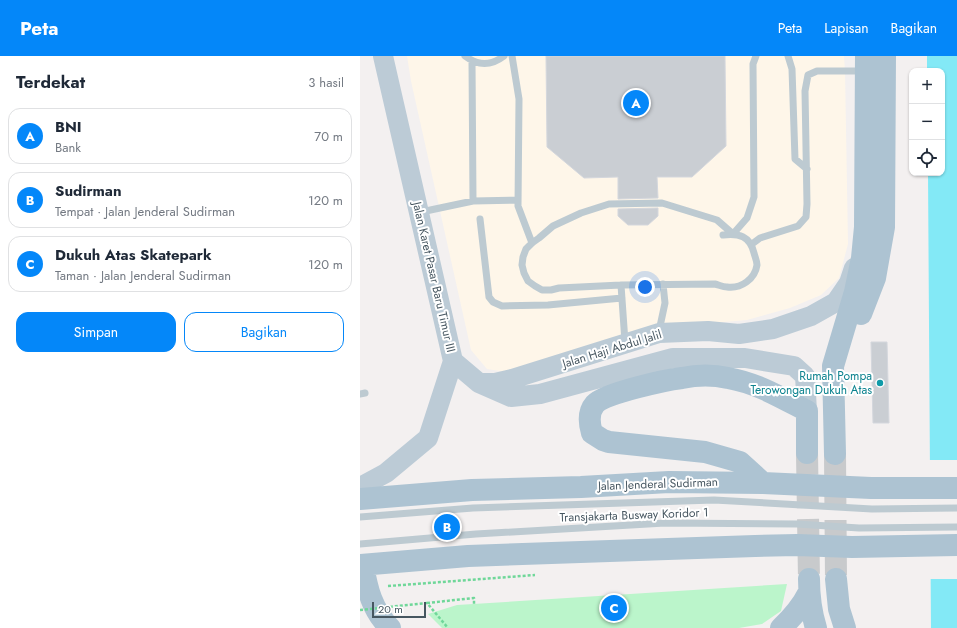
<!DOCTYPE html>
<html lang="id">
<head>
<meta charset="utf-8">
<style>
	:root { --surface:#fff; --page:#f2f2f3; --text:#1f2937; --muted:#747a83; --line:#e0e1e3; --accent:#0487f9 }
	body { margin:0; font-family:Jost,sans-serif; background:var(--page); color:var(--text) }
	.controls { position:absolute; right:12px; top:12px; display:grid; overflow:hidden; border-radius:8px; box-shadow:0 1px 3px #0004 }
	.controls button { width:36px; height:36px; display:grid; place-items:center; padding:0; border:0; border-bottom:1px solid var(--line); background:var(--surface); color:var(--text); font:20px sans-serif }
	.scale { position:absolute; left:12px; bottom:10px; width:54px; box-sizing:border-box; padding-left:4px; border:2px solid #465660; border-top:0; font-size:11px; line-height:14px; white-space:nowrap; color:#465660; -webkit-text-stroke:3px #fff; paint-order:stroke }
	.you { position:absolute; left:285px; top:231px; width:14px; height:14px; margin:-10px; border:3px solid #fff; border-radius:50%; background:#1a73e8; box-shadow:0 0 0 6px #1a73e833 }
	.badge { display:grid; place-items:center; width:26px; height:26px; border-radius:50%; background:var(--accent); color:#fff; font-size:13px; font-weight:700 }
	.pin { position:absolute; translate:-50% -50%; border:2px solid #fff; box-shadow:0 1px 4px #0006 }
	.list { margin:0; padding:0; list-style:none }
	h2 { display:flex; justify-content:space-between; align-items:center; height:52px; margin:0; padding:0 16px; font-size:17px }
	h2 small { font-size:13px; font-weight:400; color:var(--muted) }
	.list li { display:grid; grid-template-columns:26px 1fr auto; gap:12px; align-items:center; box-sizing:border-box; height:56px; margin:0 8px 8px; padding:0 8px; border:1px solid var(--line); border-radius:12px }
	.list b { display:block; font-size:15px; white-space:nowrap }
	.list p { margin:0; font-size:13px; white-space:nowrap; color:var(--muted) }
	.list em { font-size:13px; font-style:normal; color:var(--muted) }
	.actions { display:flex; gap:8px; padding:12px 16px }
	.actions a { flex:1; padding:9px 0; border:1px solid var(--accent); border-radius:12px; text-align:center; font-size:14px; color:var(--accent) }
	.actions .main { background:var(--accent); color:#fff }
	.icon { flex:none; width:22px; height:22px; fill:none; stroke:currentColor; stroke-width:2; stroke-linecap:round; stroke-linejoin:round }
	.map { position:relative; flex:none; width:597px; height:572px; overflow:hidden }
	header { display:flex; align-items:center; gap:24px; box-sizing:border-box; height:56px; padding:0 20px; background:var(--accent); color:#fff }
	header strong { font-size:19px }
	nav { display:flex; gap:22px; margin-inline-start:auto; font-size:14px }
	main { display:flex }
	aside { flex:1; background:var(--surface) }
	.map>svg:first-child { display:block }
	.commercial { fill:#fef6e9 }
	.green { fill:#bbf5cb }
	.water { fill:#83e9f6 }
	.pier { fill:#f3f0f0 }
	.building { fill:#caced3; stroke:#d4d7dd }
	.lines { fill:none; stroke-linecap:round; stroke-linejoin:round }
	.primary-tunnel { stroke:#c8cacc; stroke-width:22; stroke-dasharray:22 11; stroke-linecap:butt }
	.path { stroke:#6fd799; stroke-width:2.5; stroke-dasharray:3 2; stroke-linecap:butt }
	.lane { stroke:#bdcad1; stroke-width:7 }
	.secondary { stroke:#bccbd6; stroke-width:20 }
	.primary { stroke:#adc3d2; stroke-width:22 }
	.path-bridge { stroke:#6fd799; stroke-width:2.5; stroke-dasharray:3 2; stroke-linecap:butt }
	.culture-dot { fill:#0f9aa8; stroke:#fff; stroke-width:1.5 }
	.labels { text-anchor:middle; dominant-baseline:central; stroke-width:4; stroke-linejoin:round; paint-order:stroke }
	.street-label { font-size:12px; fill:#465660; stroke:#fff }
	.culture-label { font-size:12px; fill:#0d838f; stroke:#fff; text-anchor:end }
</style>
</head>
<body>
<header>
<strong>Peta</strong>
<nav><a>Peta</a><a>Lapisan</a><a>Bagikan</a></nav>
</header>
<main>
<aside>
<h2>Terdekat<small>3 hasil</small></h2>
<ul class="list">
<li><span class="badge">A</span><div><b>BNI</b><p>Bank</p></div><em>70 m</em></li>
<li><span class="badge">B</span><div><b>Sudirman</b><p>Tempat · Jalan Jenderal Sudirman</p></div><em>120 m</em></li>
<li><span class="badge">C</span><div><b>Dukuh Atas Skatepark</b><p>Taman · Jalan Jenderal Sudirman</p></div><em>120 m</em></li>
</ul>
<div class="actions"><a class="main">Simpan</a><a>Bagikan</a></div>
</aside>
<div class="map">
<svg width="597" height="572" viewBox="0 0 597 572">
	<rect width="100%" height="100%" fill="#f3f0f0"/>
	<!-- commercial -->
	<path class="commercial" d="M47,0H484L485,15L488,188L479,222L461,239L430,252L387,264L308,271L146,316L127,313L111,294L51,25Z"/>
	<!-- green -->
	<path class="green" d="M427,528L421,555L402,568L379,572H82L68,558L97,549Z"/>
	<!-- water -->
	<path class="water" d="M567,0H597V572H571L568,117H582V15H567Z"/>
	<!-- pier -->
	<path class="pier" d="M568,404H597V523H569Z"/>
	<!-- building -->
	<path class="building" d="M186,0H365L366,90L332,121H297L298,142L258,143V121L224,122L187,91Z
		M298,152V160L288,169H268L258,160V153Z
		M511,286H527L529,367H513Z"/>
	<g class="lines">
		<!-- primary-tunnel -->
		<path class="primary-tunnel" d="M447,397L449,523
			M475,398L476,523"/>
		<!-- path -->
		<path class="path" d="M28,530L175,519
			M67,547L114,542V548"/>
		<!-- lane -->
		<path class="lane" d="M105,0C118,10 131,10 144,0
			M152,0L159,43L158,150L172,187
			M428,0L432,13L435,103L447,113
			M112,5L113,145
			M61,156L113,145L158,144
			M120,163L129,241L133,246L142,250L188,249L262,242
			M363,179C379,177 390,180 394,197C395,201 397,205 397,209C395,223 381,233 367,231C363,231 359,229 355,228L261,229L199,232L191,234H182L175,230L168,225L164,217L162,209L163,201L166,193L172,187L179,182L193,170L221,157L249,148L302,147L357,164L373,178L387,162L394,141L393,8L396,0
			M392,188L400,182L438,170L446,161L447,148L445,35L448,19L457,15H503
			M261,229L265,286
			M299,275L305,247L303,228
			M0,338L5,337
			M0,461L113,452L354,444L512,453L597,452
			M0,488L116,478L305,467L437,468L499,472L597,471"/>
		<!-- secondary -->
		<path class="secondary" d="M93,305L119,327L151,341L180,338L313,302H385L434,310L445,320L447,355
			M119,327H135L152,323L299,277L348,275L379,278L413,273L451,260L476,246L489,227L494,212
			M0,431L26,417L68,382L93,305L23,0"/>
		<!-- primary -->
		<path class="primary" d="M501,258L515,222L524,171L525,0
			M475,398L473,310L495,236L502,202L505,171L506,0
			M403,427L380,406L345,396L249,386L243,384L232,377C229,367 228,356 235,348C245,337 306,324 322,322C337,319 354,319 368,322C397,327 422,342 447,355V397
			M0,443L112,434L221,431L309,426L403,427L511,432H597
			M0,509L108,500L395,490L437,489L492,491L597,489
			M3,509C7,533 12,554 30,572
			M449,523C449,539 451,556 456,572
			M476,523L479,553L485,572
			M421,572C433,561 442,550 449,536"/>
		<!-- path-bridge -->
		<path class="path-bridge" d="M0,554L67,547L88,572"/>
	</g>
	<!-- markers -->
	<circle class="culture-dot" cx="520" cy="327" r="4"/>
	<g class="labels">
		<!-- street labels -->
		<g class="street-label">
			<text transform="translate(74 221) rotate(77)">Jalan Karet Pasar Baru Timur III</text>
			<text transform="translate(252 293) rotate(-17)">Jalan Haji Abdul Jalil</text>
			<text transform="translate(298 428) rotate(-2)">Jalan Jenderal Sudirman</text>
			<text transform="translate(274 459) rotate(-2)">Transjakarta Busway Koridor 1</text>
		</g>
		<!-- culture labels -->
		<g class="culture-label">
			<text x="512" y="320">Rumah Pompa<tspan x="512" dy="14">Terowongan Dukuh Atas</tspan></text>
		</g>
	</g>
</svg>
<div class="controls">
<button>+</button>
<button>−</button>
<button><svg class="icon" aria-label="locate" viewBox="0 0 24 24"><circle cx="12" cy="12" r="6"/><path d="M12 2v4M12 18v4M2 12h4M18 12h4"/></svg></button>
</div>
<div class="scale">20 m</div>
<div class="you"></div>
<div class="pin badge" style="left:276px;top:47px">A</div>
<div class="pin badge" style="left:87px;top:471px">B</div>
<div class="pin badge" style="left:254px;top:552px">C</div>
</div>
</main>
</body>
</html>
